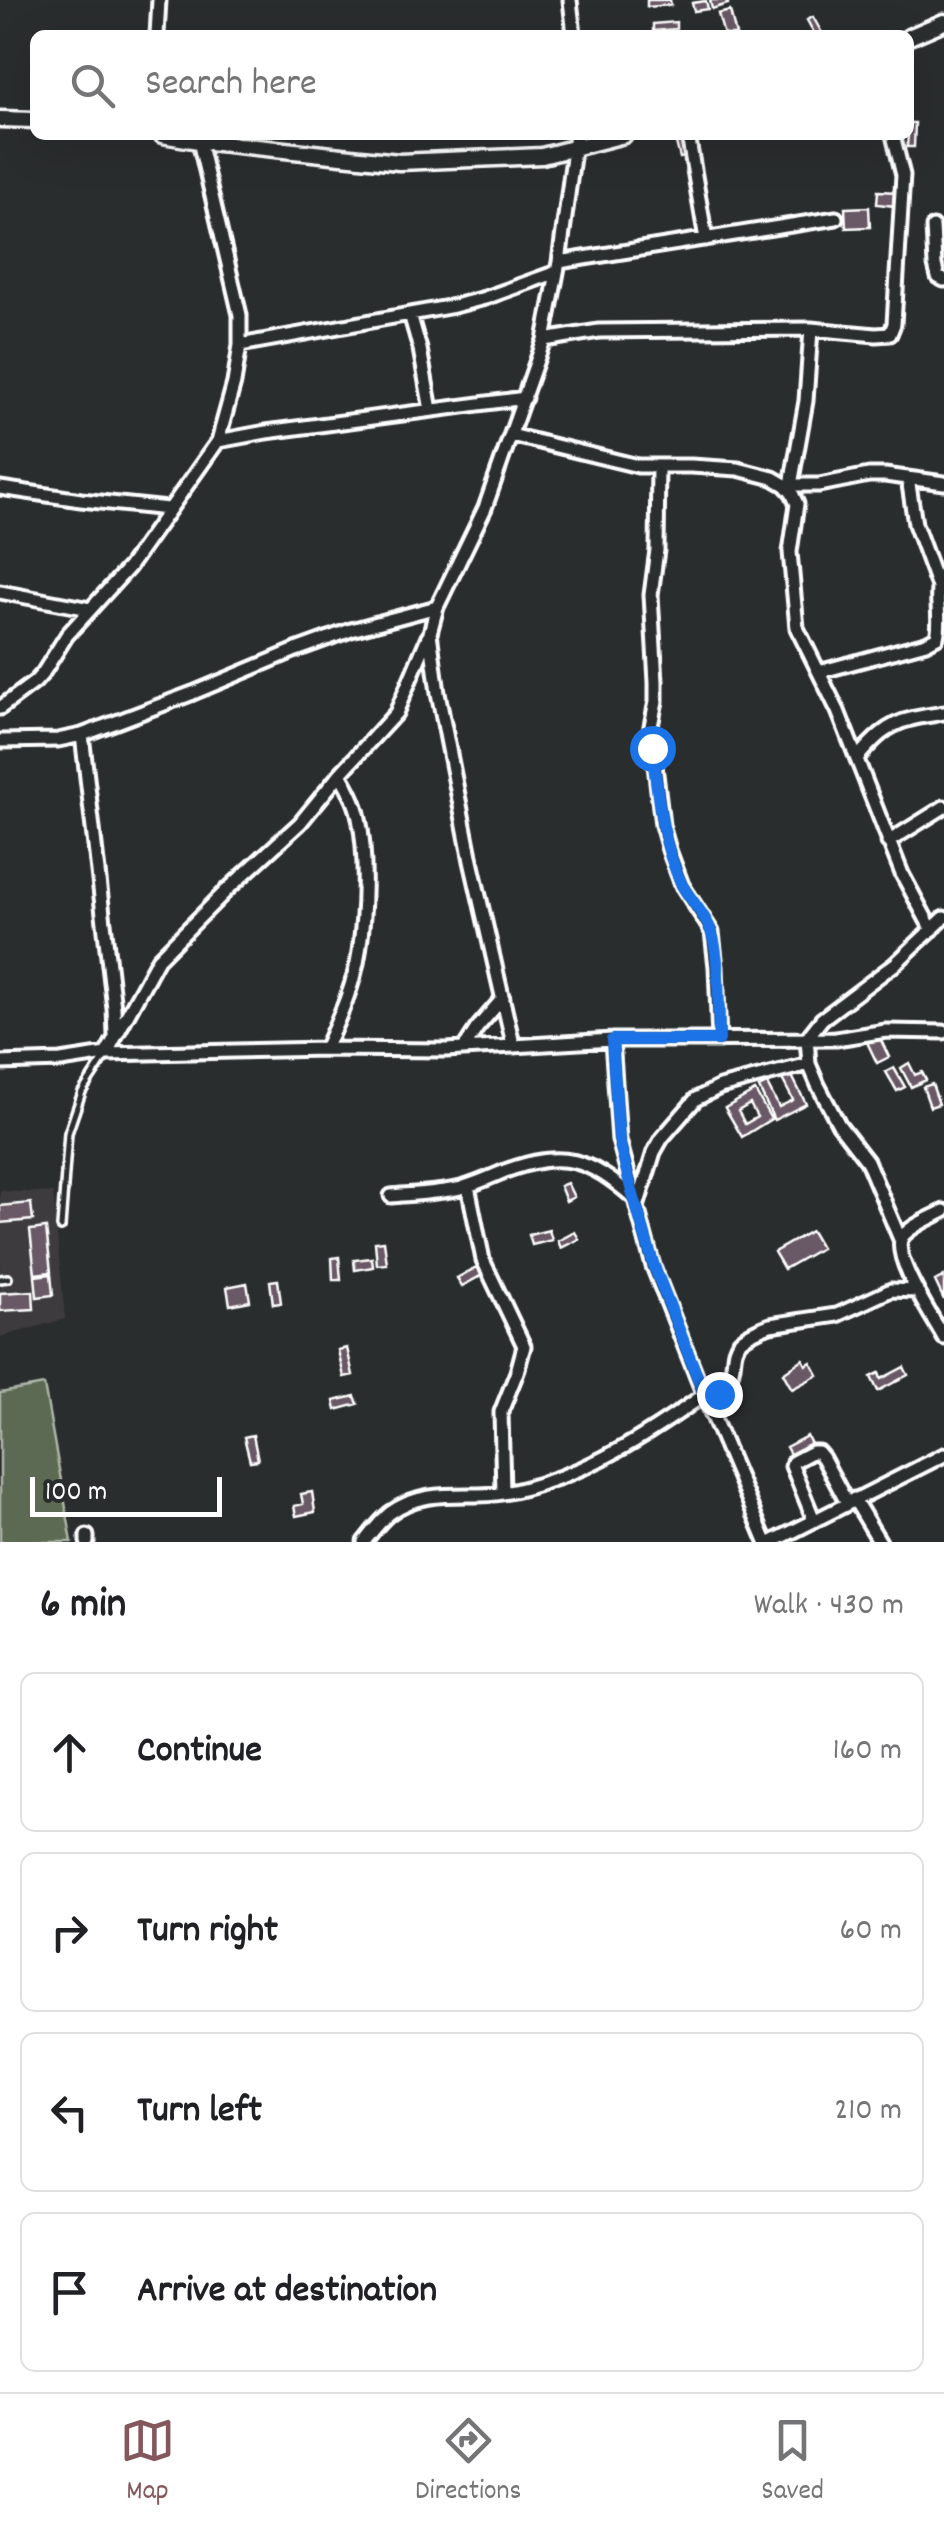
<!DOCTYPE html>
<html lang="en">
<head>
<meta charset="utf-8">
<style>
	:root { --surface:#fff; --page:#f2f2f2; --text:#202124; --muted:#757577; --line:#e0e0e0; --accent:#84575d }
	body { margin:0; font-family:Dekko,sans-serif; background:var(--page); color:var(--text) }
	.scale { position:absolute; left:30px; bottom:25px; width:192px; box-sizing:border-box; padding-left:10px; border:5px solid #fff; border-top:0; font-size:28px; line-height:35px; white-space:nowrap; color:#fff; -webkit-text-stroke:8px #2a2d2e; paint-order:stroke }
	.stop { position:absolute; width:30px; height:30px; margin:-22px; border:8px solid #1a73e8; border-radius:50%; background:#fff }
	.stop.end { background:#1a73e8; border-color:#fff; box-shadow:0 2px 10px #0008 }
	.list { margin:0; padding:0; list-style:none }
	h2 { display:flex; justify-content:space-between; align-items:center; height:130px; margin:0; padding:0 40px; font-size:42px }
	h2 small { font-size:32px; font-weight:400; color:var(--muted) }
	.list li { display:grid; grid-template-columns:65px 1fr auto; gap:30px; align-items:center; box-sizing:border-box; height:160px; margin:0 20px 20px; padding:0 20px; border:2px solid var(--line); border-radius:15px }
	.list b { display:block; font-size:38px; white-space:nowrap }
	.list em { font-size:32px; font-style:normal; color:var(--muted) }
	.icon { flex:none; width:55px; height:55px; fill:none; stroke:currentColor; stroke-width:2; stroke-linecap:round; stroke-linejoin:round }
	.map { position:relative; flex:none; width:944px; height:1542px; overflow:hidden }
	.search { position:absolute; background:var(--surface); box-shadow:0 10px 40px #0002; left:30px; right:30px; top:30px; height:110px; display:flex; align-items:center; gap:25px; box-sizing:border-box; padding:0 35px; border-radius:15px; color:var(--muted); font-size:38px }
	.sheet { height:850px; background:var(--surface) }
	nav { display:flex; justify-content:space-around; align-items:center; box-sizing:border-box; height:140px; border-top:2px solid var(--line); background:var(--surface); font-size:28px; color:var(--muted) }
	nav a { display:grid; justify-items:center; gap:5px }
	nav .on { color:var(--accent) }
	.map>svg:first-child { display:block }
	.built { fill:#3d3a3e }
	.green { fill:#5c6b53; stroke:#aeb5a9; stroke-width:2.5 }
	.building { fill:#695965; stroke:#fff; stroke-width:2.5; fill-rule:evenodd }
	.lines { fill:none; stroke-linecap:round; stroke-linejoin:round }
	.service-casing { stroke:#fff; stroke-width:12 }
	.minor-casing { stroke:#fff; stroke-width:19 }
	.tertiary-casing { stroke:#fff; stroke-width:21 }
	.service { stroke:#2a2d2e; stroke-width:5 }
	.minor { stroke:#2a2d2e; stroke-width:11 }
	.tertiary { stroke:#2a2d2e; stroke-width:14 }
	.route { stroke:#1a73e8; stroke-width:12 }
</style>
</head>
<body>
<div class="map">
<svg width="944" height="1542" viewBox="0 0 944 1542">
	<rect width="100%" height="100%" fill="#2a2d2e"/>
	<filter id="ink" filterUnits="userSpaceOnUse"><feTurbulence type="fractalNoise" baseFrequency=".01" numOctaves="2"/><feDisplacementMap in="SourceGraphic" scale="20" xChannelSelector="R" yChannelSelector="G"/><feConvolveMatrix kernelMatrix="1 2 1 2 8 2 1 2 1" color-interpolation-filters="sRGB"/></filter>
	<g filter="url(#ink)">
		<!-- built -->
		<path class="built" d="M0,1191L53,1193L65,1319L0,1337Z"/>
		<!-- green -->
		<path class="green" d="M44,1385L72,1542H0V1393Z"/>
		<!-- building -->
		<path class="building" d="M647,0H670L671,5L647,7Z
			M710,0H727L728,4L712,9Z
			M706,1L708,9L694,11L692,3Z
			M730,11L736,35H724L718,14Z
			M813,17L822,33L818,35H815L807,20Z
			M676,22V29L653,31V24Z
			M909,123H915L914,147H907Z
			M684,137L689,156L680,158L675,139Z
			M878,191L897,192L895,206L877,204Z
			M869,207L870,227L846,228L845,208Z
			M878,1034L889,1057L877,1063L866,1040Z
			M909,1063L915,1075L922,1072L926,1080L911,1087L901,1068Z
			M894,1068L905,1087L897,1091L886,1072Z
			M790,1072L806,1104L774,1120L759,1088L767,1084L779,1107L793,1100L781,1077Z
			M932,1084L939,1104L930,1107L923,1087Z
			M755,1091L771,1119L742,1137L725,1108ZM750,1104L757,1117L745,1124L738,1111Z
			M567,1183L574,1197L566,1201L560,1186Z
			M31,1203L33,1220L0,1223V1206Z
			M46,1228L51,1272L35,1274L30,1230Z
			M549,1230L552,1240L532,1245L529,1235Z
			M811,1231L821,1248L784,1269L774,1252Z
			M575,1232L579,1239L561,1248L558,1241Z
			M384,1241L387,1264L377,1265L375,1242Z
			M339,1257L341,1280H333L332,1258Z
			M372,1258L373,1267L355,1270L354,1260Z
			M477,1267L482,1275L462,1286L457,1278Z
			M51,1274L53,1295L37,1297L35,1276Z
			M944,1276V1300L935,1281Z
			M278,1280L281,1303L273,1304L270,1281Z
			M247,1283L250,1301L230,1305L227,1287Z
			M33,1291L34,1309L0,1311V1293Z
			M347,1348L353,1375L344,1377L338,1350Z
			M803,1359L806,1365L811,1362L818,1375L792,1389L783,1373Z
			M904,1367L908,1375L878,1391L871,1377L879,1373L881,1379Z
			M355,1396L358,1404L336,1410L334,1401Z
			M253,1435L258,1460L250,1461L244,1437Z
			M807,1436L812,1446L791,1456L786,1447Z
			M312,1492L315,1512L296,1516L294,1506L303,1504L301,1494Z"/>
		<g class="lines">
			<defs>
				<path id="service" d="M61,1227L68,1133L82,1092L105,1057
					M0,1279L8,1278"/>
				<path id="minor" d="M570,0L574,35
					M157,35L159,0
					M688,135L706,239
					M933,227L935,265L938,277L944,280
					M559,262L836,218
					M410,314L420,349L431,410
					M544,340L599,331L811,329L876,335L890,334L894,324L903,175L893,135
					M240,345L454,306L485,298L557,272
					M511,435L638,466H691L738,469L773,478L785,485L792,493L797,504L790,552L797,628L838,711L902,874L932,930
					M218,441L266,432L525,398
					M658,466L657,550L651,595L656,682V701L651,726L653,748L662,825L669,850L682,885L712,932L716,967L719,1040
					M908,478L915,524L937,584
					M785,485H819L869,475H885L944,483
					M791,485L806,401L811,329
					M0,488L81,500L168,509
					M0,592L90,609
					M819,672L926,643L937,637C943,614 931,592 944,572
					M0,708L35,682L43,673L67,635L129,567L218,441L234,383L240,345V315L199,141
					M82,735L114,1008L115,1035
					M0,741L58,740L82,735L193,693L296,650L351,630L437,607
					M857,758C872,741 887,724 911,719C922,716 933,715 944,713
					M888,842L944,807
					M612,1040L619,1140L653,1266L704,1395L766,1542
					M513,1044L471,861L438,693L430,633L437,607L485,508L544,340L559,262L576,135
					M464,1048L477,1028L503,998
					M325,1049C339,1018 354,986 359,952C365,914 367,855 359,818C356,802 348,788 340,774
					M106,1054L158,959L228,889L300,823L340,774L396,713L428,637
					M0,1063L61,1061L106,1054L325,1049L446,1050L612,1040L836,1039L886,1031L944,1032
					M468,1186L483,1260L524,1346L517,1372L501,1412L503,1492
					M391,1196C414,1194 439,1193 461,1188C476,1184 491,1177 505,1171C563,1150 588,1158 634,1198
					M638,1204L654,1152L662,1138L696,1099L720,1087L809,1064
					M944,1211C931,1218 912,1225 903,1236C889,1253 934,1319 944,1338
					M900,1239L867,1161L839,1125L818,1085L809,1064L807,1038L822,1019L895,964L944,918
					M708,1405C713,1399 721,1394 725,1387C745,1354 716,1345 770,1325L837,1315L891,1290L917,1291
					M854,1499L880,1542
					M814,1520L792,1466L793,1462L812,1452H818L823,1458L847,1503
					M87,1536V1542
					M364,1542C372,1532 380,1521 390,1513C417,1493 447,1495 479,1495C499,1495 521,1490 540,1484C600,1466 653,1431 704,1395
					M772,1542L944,1455"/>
				<path id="tertiary" d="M909,37L944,22
					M0,119L35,120
					M162,135L199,141L399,162L542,156L624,135"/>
			</defs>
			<!-- service casing -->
			<use href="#service" class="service-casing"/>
			<!-- minor casing -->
			<use href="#minor" class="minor-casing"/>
			<!-- tertiary casing -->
			<use href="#tertiary" class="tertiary-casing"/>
			<!-- service -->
			<use href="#service" class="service"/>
			<!-- minor -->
			<use href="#minor" class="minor"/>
			<!-- tertiary -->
			<use href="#tertiary" class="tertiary"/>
		</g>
	</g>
	<g class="lines" filter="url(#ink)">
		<!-- route -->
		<path class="route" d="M652,748C658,795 661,842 682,885C691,901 705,914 711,931C721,957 718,1011 719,1040H612L619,1140L631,1188L654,1266L708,1404L719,1394"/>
	</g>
</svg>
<div class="scale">100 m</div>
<div class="stop" style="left:652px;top:748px"></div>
<div class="stop end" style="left:719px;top:1394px"></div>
<div class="search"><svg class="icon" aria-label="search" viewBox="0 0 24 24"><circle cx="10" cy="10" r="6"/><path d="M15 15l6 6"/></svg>Search here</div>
</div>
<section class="sheet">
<h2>6 min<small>Walk · 430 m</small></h2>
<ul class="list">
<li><svg class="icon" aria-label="ahead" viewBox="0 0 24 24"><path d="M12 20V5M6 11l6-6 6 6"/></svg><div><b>Continue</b></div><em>160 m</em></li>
<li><svg class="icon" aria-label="right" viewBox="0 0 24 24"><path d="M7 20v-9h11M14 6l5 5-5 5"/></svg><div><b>Turn right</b></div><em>60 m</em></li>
<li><svg class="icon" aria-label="left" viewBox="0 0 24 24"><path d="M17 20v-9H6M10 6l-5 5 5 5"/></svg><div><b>Turn left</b></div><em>210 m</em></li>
<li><svg class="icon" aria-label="arrive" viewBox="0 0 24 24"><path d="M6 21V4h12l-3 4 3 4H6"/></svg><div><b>Arrive at destination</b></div></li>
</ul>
</section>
<nav>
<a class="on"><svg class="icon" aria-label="map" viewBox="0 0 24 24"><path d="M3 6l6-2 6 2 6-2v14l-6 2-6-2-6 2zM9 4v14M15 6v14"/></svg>Map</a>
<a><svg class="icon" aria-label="directions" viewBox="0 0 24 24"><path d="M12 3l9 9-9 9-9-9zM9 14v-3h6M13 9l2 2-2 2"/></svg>Directions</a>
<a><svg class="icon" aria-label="saved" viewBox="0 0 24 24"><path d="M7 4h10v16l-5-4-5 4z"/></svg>Saved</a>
</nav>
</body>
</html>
